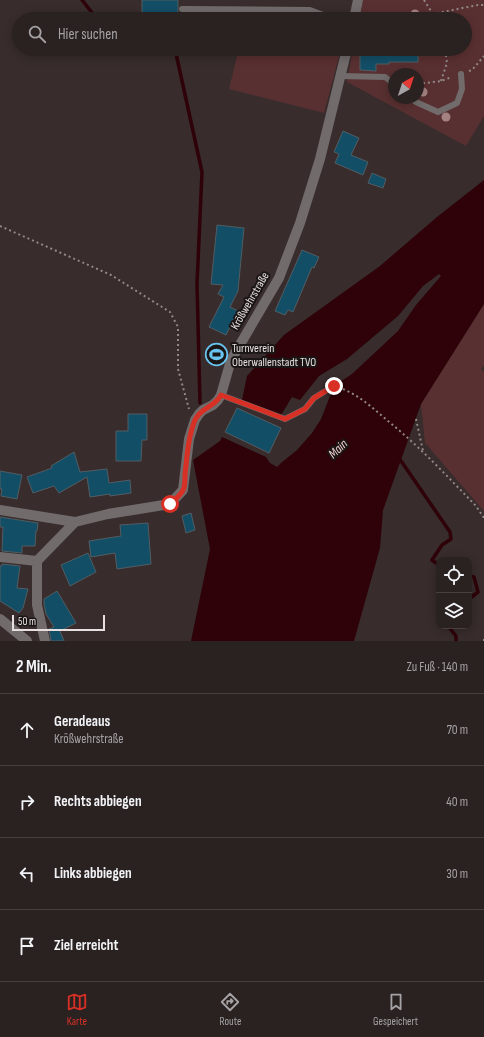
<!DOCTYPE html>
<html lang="de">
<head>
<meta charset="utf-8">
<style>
	:root { --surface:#2a2121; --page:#362e2e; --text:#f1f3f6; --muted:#a5a3a5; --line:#463e3f; --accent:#d93025 }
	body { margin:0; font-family:"Sofia Sans Condensed",sans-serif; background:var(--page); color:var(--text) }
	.controls { position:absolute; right:12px; bottom:12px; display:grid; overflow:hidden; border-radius:8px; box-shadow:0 2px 10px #0003 }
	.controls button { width:36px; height:36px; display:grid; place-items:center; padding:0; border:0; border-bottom:1px solid var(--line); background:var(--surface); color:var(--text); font:20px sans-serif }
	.compass { position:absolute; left:388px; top:68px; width:36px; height:36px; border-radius:50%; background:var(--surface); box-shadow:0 2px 10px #0003; rotate:39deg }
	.scale { position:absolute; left:12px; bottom:10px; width:93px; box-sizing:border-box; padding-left:4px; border:2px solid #e8e0e0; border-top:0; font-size:11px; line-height:14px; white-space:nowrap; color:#e8e0e0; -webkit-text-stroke:3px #1b1616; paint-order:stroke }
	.stop { position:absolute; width:12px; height:12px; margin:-9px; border:3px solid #d93025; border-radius:50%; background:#fff }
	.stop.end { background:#d93025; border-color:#fff; box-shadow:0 1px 4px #0008 }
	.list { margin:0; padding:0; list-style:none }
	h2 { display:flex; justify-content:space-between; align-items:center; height:52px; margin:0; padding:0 16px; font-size:17px }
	h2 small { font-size:13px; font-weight:400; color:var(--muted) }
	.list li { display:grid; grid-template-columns:26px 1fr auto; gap:12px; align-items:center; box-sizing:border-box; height:72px; padding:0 16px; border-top:1px solid var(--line) }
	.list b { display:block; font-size:15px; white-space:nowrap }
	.list p { margin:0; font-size:13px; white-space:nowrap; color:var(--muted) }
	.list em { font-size:13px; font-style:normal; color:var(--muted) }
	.icon { flex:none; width:22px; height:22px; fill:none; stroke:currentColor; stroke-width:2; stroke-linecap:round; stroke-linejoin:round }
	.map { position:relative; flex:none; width:484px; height:641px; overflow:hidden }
	.search { position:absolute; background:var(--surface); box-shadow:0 2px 10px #0003; left:12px; right:12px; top:12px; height:44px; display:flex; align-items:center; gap:10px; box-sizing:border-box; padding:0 14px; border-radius:22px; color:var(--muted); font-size:15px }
	.sheet { height:340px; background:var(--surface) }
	nav { display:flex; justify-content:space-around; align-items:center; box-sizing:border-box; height:56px; border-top:1px solid var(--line); background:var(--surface); font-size:11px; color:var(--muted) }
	nav a { display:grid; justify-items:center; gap:2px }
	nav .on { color:var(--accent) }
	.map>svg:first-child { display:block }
	.green { fill:#593031; fill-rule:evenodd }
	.water { fill:#2e0208 }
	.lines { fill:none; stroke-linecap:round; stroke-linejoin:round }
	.stream { stroke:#2e0208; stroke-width:3.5 }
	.building { fill:#134e67; stroke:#515d63 }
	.path { stroke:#928888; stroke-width:2; stroke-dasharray:2 3; stroke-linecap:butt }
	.lane { stroke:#716b6b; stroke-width:6 }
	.street { stroke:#716b6b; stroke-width:10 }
	.tree { fill:#a58282 }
	.route { stroke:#d93025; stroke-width:5 }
	.labels { text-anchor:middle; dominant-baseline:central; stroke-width:4; stroke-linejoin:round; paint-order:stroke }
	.street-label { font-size:12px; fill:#e8e0e0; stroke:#1b1616 }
	.poi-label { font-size:12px; fill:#e8e0e0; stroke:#1b1616; text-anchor:start }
	.water-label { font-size:13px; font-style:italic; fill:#f5d1d0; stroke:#1b1616 }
</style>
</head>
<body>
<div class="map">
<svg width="484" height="641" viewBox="0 0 484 641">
	<rect width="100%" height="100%" fill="#382c2c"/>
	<!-- green -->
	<path class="green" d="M363,0H484V116L466,146L347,82L353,49H465V19H359ZM394,74H418V98H394Z
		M239,49H341L324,113L229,89Z
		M484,304V365L481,369L484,372V511L425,443L421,404Z"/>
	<!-- water -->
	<path class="water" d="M484,180V304L421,404L383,510L380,548L354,641H191L210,549L193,460L220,441L222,437L266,457L270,463L277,467L281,463L297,450L312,433L321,419L334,386L352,374L398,331L416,305L441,276L439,274L423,286L398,316L347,359L319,376L300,400L292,397L281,415L242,400L247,376L284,335L380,266L437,217Z"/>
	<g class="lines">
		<!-- stream -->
		<path class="stream" d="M82,0L97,19
			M174,49H175L202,172L197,284L200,403
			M399,458L450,532L451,539L442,545L432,560L439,565
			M469,576L474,577L478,592L469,599
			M448,626L456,636V641"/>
	</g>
	<!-- building -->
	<path class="building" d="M142,0H178V16H142Z
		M360,49H418V62H389V64H376V71L360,70Z
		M343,131L359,138L351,155L368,162L363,175L335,163L339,154L334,152Z
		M372,173L386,179L383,188L368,183Z
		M217,225L244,228L238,291L230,307L238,311L226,335L209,327L224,297L218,294L223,285L211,284Z
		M302,250L319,257L314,268L312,267L293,312L288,310L285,315L275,311Z
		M237,408L281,428L269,453L225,432Z
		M128,414H147V440H142L141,461H116V431H128Z
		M74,452L80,472L107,469L109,483L130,480L131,493L110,496V494L90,497L87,477L59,493L54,486L33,493L27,477L52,468L51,466Z
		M0,471L22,475L17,499L1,496L2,489H0Z
		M191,513L195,530L186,533L182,516Z
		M0,517L38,523L37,531H36L35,546H22V553L2,551L3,527H0Z
		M148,523L151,564L117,569L115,553L91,557L89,541L121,536L120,525Z
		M88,553L96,572L70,586L61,565Z
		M2,564L20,566L17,588L28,589L23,608L19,613L0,601V566H2Z
		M57,591L76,623L60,631L64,641H51L49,629L54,627L46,614L44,604V599Z"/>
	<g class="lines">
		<!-- path -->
		<path class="path" d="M424,0L431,11L434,19
			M432,14L478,5H484
			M469,71L472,70L484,56
			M441,81L447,63L445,49
			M418,84L441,81L452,77
			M0,226L111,275L170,312L178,327V369L189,409
			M343,389C360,396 374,409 388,421C420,447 448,477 476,506L484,518
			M416,419L423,451
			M484,641V637"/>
		<!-- lane -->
		<path class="lane" d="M182,9L310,10L334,19
			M340,76L385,77L394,84
			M411,98L416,102L438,112L457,103L462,89L461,74
			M221,395L285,419L305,409L314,398L334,386"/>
		<!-- street -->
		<path class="street" d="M354,19L358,0
			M0,510L75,522L108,514L170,504L183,490L189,439L195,420L199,414L203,410L213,405L218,400L221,395L231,360L279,278L300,223L320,159L347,49
			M0,557L37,561
			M37,561V605L45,641
			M37,561L75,522
			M0,619L27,641"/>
	</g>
	<!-- trees -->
	<g class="tree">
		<circle cx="415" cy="14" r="4.5"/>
		<circle cx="423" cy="92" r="4.5"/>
		<circle cx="446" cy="117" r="4.5"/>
	</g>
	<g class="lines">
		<!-- route -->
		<path class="route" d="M170,504C174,500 181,495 183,490C185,487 185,479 185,475C187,457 188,437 195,420C201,407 214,408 221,395L285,419L305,409L314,398L334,386"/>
	</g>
	<!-- icons -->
	<defs>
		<symbol id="stadium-ring" viewBox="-11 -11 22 22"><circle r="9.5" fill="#1b1616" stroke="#69c4f0" stroke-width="1.5"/><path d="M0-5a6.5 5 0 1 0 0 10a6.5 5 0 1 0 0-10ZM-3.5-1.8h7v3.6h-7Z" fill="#69c4f0"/></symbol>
	</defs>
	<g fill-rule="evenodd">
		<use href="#stadium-ring" x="204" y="342" width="25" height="25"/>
	</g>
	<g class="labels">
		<!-- street labels -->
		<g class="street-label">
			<text transform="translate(250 301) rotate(-60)">Krößwehrstraße</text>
		</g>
		<!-- poi labels -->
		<g class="poi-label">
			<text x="232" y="348">Turnverein<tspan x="232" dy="14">Oberwallenstadt TVO</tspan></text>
		</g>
		<!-- water labels -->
		<g class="water-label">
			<text transform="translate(338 449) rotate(-43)">Main</text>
		</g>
	</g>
</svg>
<div class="controls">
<button><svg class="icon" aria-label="locate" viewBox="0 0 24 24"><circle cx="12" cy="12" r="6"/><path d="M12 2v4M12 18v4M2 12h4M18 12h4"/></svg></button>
<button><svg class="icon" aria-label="layers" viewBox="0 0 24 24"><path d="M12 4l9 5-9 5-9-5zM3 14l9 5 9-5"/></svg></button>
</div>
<svg class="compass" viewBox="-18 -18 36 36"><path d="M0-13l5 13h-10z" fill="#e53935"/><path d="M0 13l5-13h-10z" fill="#a5a3a5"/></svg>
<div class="scale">50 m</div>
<div class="stop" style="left:170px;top:504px"></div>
<div class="stop end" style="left:334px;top:386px"></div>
<div class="search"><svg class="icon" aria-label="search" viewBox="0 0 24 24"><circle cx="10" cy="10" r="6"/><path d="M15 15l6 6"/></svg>Hier suchen</div>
</div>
<section class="sheet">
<h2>2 Min.<small>Zu Fuß · 140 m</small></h2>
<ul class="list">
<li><svg class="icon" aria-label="ahead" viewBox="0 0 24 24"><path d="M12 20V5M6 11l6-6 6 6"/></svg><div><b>Geradeaus</b><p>Krößwehrstraße</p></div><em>70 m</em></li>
<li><svg class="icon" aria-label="right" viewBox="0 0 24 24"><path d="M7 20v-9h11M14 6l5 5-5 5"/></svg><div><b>Rechts abbiegen</b></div><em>40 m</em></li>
<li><svg class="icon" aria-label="left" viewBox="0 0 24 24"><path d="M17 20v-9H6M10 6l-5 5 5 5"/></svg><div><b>Links abbiegen</b></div><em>30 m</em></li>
<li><svg class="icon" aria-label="arrive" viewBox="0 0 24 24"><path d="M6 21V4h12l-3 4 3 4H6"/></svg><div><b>Ziel erreicht</b></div></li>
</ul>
</section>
<nav>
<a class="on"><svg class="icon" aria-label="map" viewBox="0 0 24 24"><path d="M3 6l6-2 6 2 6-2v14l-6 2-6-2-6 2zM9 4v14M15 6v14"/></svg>Karte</a>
<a><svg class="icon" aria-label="directions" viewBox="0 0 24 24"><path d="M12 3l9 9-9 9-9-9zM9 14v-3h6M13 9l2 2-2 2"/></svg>Route</a>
<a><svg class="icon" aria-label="saved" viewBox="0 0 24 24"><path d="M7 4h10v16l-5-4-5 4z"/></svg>Gespeichert</a>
</nav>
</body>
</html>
